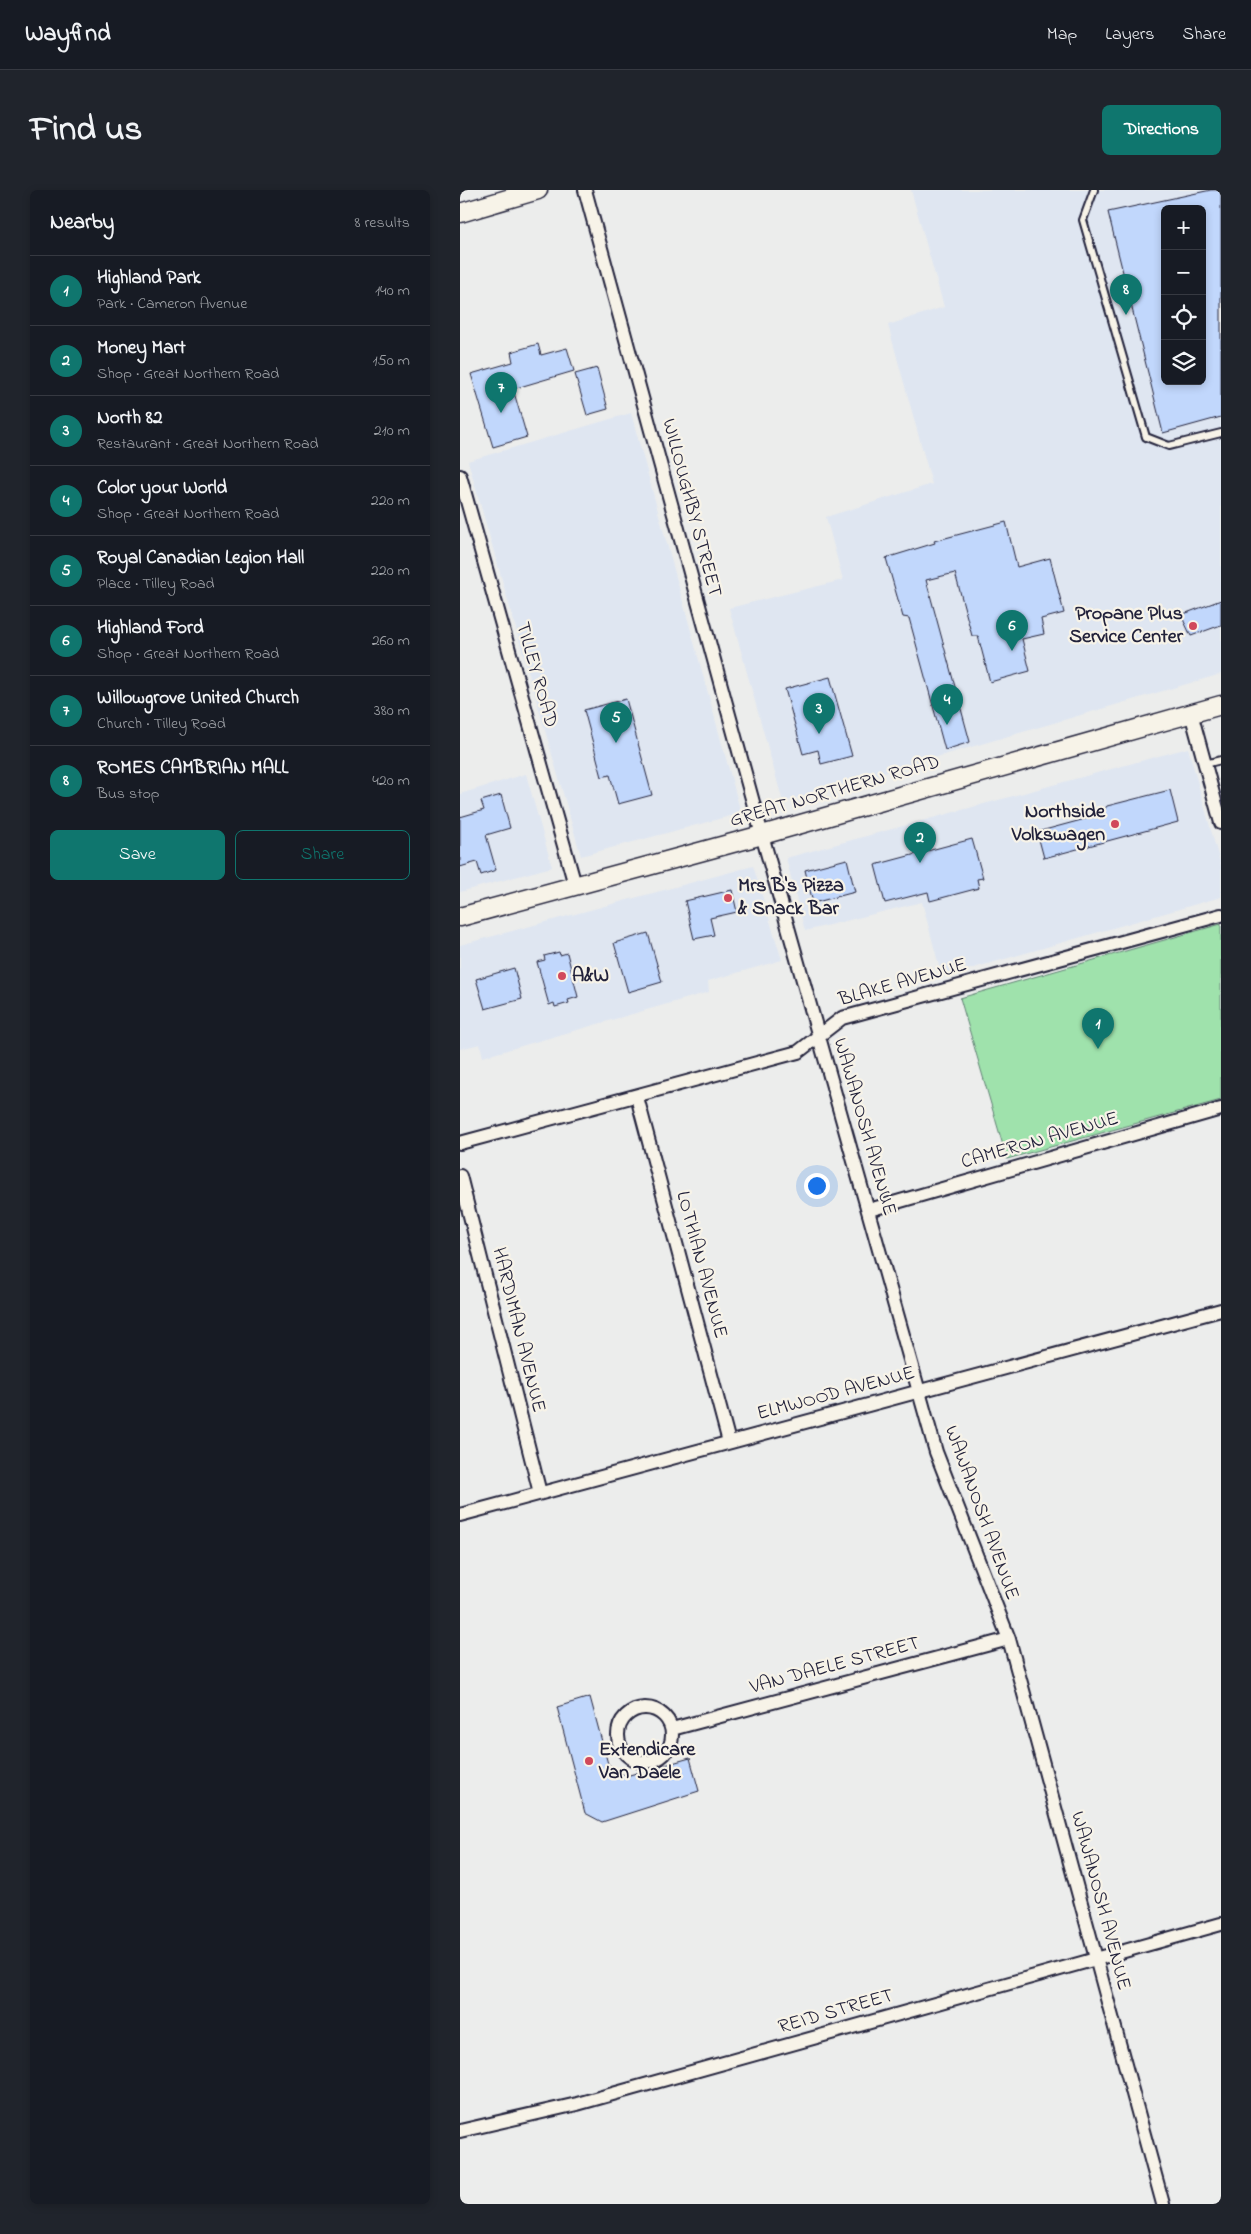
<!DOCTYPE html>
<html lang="en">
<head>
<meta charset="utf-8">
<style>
	:root { --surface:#171b24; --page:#20242c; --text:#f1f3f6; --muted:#9ea1a6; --line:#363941; --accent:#0f766e }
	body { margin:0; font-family:"Indie Flower",sans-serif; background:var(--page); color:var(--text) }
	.controls { position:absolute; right:15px; top:15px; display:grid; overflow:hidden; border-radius:8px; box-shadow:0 2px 8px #0003 }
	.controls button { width:45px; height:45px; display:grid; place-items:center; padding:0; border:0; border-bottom:1px solid var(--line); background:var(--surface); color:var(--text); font:25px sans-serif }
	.you { position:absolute; left:356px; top:995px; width:18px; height:18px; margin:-12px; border:4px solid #fff; border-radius:50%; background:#1a73e8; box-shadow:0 0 0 8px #1a73e833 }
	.badge { display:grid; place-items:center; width:32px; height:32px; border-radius:50%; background:var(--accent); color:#fff; font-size:16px; font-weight:700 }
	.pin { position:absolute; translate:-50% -41px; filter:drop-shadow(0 1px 2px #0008) }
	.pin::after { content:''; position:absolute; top:26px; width:18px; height:15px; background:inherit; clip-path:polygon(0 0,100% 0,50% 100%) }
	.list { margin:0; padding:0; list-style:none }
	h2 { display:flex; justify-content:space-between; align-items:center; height:65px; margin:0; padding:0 20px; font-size:21px }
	h2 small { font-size:16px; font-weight:400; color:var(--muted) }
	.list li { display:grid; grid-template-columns:32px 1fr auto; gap:15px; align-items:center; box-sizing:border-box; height:70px; padding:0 20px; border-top:1px solid var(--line) }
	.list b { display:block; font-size:19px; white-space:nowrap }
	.list p { margin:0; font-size:16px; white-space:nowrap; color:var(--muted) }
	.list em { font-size:16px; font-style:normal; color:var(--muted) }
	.actions { display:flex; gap:10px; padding:15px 20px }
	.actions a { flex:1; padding:11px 0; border:1px solid var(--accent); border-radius:8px; text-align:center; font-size:18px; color:var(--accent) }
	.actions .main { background:var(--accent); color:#fff }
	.icon { flex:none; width:28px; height:28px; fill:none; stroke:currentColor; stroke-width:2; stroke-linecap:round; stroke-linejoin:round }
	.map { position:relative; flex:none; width:761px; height:2014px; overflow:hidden; border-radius:8px }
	header { display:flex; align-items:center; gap:30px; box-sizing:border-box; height:70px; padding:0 25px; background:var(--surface); border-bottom:1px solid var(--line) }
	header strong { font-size:24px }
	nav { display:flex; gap:28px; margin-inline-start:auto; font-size:18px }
	.intro { display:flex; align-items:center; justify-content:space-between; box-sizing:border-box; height:120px; padding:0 30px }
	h1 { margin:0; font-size:35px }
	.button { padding:12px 22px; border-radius:8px; background:var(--accent); color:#fff; font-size:18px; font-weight:700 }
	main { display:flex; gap:30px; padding:0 30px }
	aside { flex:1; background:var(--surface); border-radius:8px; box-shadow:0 2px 8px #0003 }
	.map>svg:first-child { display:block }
	.built { fill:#dfe6f1; fill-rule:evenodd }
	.green { fill:#9fe2ac; stroke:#608274 }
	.building { fill:#c1d7fc; stroke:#22223b; fill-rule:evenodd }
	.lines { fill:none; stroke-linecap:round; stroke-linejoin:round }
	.lane-casing { stroke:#22223b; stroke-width:10 }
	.street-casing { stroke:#22223b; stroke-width:16 }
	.secondary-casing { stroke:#22223b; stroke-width:21 }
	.lane { stroke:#f7f3e8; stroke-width:6 }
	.street { stroke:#f7f3e8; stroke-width:12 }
	.secondary { stroke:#f7f3e8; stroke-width:18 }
	.poi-dot { fill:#d1495b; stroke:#f7f3e8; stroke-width:2 }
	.labels { text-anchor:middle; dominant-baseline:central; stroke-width:4.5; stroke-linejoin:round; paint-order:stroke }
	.street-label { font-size:20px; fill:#22223b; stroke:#f7f3e8 }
	.poi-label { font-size:20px; font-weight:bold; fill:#22223b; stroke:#f7f3e8; text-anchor:start }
</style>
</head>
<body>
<header>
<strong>Wayfind</strong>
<nav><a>Map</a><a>Layers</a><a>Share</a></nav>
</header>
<div class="intro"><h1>Find us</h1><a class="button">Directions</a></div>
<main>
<aside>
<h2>Nearby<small>8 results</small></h2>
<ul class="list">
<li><span class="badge">1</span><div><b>Highland Park</b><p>Park · Cameron Avenue</p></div><em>140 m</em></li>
<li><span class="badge">2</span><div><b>Money Mart</b><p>Shop · Great Northern Road</p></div><em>150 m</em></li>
<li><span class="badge">3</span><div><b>North 82</b><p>Restaurant · Great Northern Road</p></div><em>210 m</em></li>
<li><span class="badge">4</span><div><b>Color your World</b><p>Shop · Great Northern Road</p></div><em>220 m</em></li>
<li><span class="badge">5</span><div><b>Royal Canadian Legion Hall</b><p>Place · Tilley Road</p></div><em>220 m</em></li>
<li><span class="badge">6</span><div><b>Highland Ford</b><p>Shop · Great Northern Road</p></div><em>260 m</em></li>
<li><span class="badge">7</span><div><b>Willowgrove United Church</b><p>Church · Tilley Road</p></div><em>380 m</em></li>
<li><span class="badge">8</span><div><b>ROMES CAMBRIAN MALL</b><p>Bus stop</p></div><em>420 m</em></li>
</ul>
<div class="actions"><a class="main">Save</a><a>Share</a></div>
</aside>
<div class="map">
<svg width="761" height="2014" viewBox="0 0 761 2014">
	<rect width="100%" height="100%" fill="#ecedec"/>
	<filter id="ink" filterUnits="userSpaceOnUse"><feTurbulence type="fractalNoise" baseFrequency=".02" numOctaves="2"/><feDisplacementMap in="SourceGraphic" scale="10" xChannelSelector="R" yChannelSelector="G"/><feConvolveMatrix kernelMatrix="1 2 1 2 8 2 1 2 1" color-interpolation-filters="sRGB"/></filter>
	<g filter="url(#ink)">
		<!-- built -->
		<path class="built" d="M451,0H761V484L323,612L269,418L383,390L366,327L472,294L428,135L484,117ZM705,19H742V191H705Z
			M171,223L281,623L121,666L8,271Z
			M728,558L761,676V707L482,787L462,712L345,741L326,668Z
			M66,584L92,677L0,702V604Z
			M293,676L322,770L248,791L249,802L23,867L20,854L0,859V755Z"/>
		<!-- green -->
		<path class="green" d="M761,734V910L547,969L500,808Z"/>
		<!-- building -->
		<path class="building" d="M751,0H761V227L703,243L648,22ZM705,19H742V191H705Z
			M78,154L81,165L107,158L114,181L53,199L67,247L33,257L11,184L53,172L51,162Z
			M137,178L148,219L127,225L115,184Z
			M546,332L557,377L590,368L604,423L581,429L584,444L562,449L570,481L530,492L518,446H512L495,383L466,390L510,552L485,560L449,428L443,427L426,368L475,353L474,351Z
			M761,410V435L731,446L721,425Z
			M370,487L392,566L361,574L358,560L343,564L325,499Z
			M166,509L192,605L158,614L150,585L142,587L124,520Z
			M710,600L718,632L584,668L577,642L640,625L647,616Z
			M41,605L50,638L26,645L36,680L21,685L17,672L0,677V627L24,620L21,611Z
			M512,649L523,688L517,689L519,698L470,711L468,702L425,713L415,675Z
			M387,669L395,702L353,713L345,680Z
			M272,700L277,722L250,728L254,745L234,749L225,711Z
			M188,743L202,792L168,802L154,753Z
			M99,762L100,765L107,763L118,807L108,810L109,813L95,817L94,813L89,815L77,772L85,770L84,766Z
			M54,778L62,809L25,819L16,789Z
			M130,1507L148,1574L166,1586L230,1568L239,1601L142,1632L125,1623L97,1517Z"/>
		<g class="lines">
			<defs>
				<path id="lane" d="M634,0L623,30L686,247L709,256L761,243
					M745,574L761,570"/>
				<path id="street" d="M125,0L302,645L476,1262L549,1449L703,2014
					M0,286L115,695
					M731,523L761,633
					M177,907L269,1252
					M0,953L338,862L382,828L761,725
					M0,986L80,1303
					M409,1020L761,919
					M0,1325L761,1120
					M158 1545a27 27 0 1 1 54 0a27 27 0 1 1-54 0Z
					M212,1539L549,1449
					M0,1941L117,1914L761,1734"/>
				<path id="secondary" d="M0,23L78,0
					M0,727L302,645L761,515"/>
			</defs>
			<!-- lane casing -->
			<use href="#lane" class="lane-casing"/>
			<!-- street casing -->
			<use href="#street" class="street-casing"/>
			<!-- secondary casing -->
			<use href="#secondary" class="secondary-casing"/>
			<!-- lane -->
			<use href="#lane" class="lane"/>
			<!-- street -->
			<use href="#street" class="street"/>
			<!-- secondary -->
			<use href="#secondary" class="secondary"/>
		</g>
	</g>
	<!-- markers -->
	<g class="poi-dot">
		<circle cx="733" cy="436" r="5"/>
		<circle cx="655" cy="634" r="5"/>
		<circle cx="268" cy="708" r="5"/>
		<circle cx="102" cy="786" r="5"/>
		<circle cx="129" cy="1571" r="5"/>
	</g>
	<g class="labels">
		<!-- street labels -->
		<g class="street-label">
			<text transform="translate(231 318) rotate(75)">WILLOUGHBY STREET</text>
			<text transform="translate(76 485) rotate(74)">TILLEY ROAD</text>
			<text transform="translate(375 602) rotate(-16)">GREAT NORTHERN ROAD</text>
			<text transform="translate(443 793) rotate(-16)">BLAKE AVENUE</text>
			<text transform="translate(404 937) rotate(74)">WAWANOSH AVENUE</text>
			<text transform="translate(580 951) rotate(-16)">CAMERON AVENUE</text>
			<text transform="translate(241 1075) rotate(75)">LOTHIAN AVENUE</text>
			<text transform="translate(58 1140) rotate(76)">HARDIMAN AVENUE</text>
			<text transform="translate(376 1204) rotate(-15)">ELMWOOD AVENUE</text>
			<text transform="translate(521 1323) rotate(70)">WAWANOSH AVENUE</text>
			<text transform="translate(375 1476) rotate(-15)">VAN DAELE STREET</text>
			<text transform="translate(640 1711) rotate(75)">WAWANOSH AVENUE</text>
			<text transform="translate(376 1822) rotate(-16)">REID STREET</text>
		</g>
		<!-- poi labels -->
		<g class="poi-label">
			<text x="723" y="424" text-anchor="end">Propane Plus<tspan x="723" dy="23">Service Center</tspan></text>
			<text x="645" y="622" text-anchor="end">Northside<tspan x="645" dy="23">Volkswagen</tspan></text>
			<text x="278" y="696">Mrs B's Pizza<tspan x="278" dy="23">&amp; Snack Bar</tspan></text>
			<text x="112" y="786">A&amp;W</text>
			<text x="139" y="1560">Extendicare<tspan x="139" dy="23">Van Daele</tspan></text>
		</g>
	</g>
</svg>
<div class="controls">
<button>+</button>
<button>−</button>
<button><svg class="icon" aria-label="locate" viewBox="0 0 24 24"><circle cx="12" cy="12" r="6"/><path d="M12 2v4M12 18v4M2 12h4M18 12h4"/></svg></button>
<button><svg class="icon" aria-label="layers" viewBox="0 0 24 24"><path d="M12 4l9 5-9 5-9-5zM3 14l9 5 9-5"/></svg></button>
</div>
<div class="you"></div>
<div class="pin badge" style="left:638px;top:859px">1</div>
<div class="pin badge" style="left:460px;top:673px">2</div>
<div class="pin badge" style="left:359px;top:544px">3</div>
<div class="pin badge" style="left:487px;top:535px">4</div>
<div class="pin badge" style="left:156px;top:553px">5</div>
<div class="pin badge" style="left:552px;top:461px">6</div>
<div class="pin badge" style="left:41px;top:223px">7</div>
<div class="pin badge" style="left:666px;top:125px">8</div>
</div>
</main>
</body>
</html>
